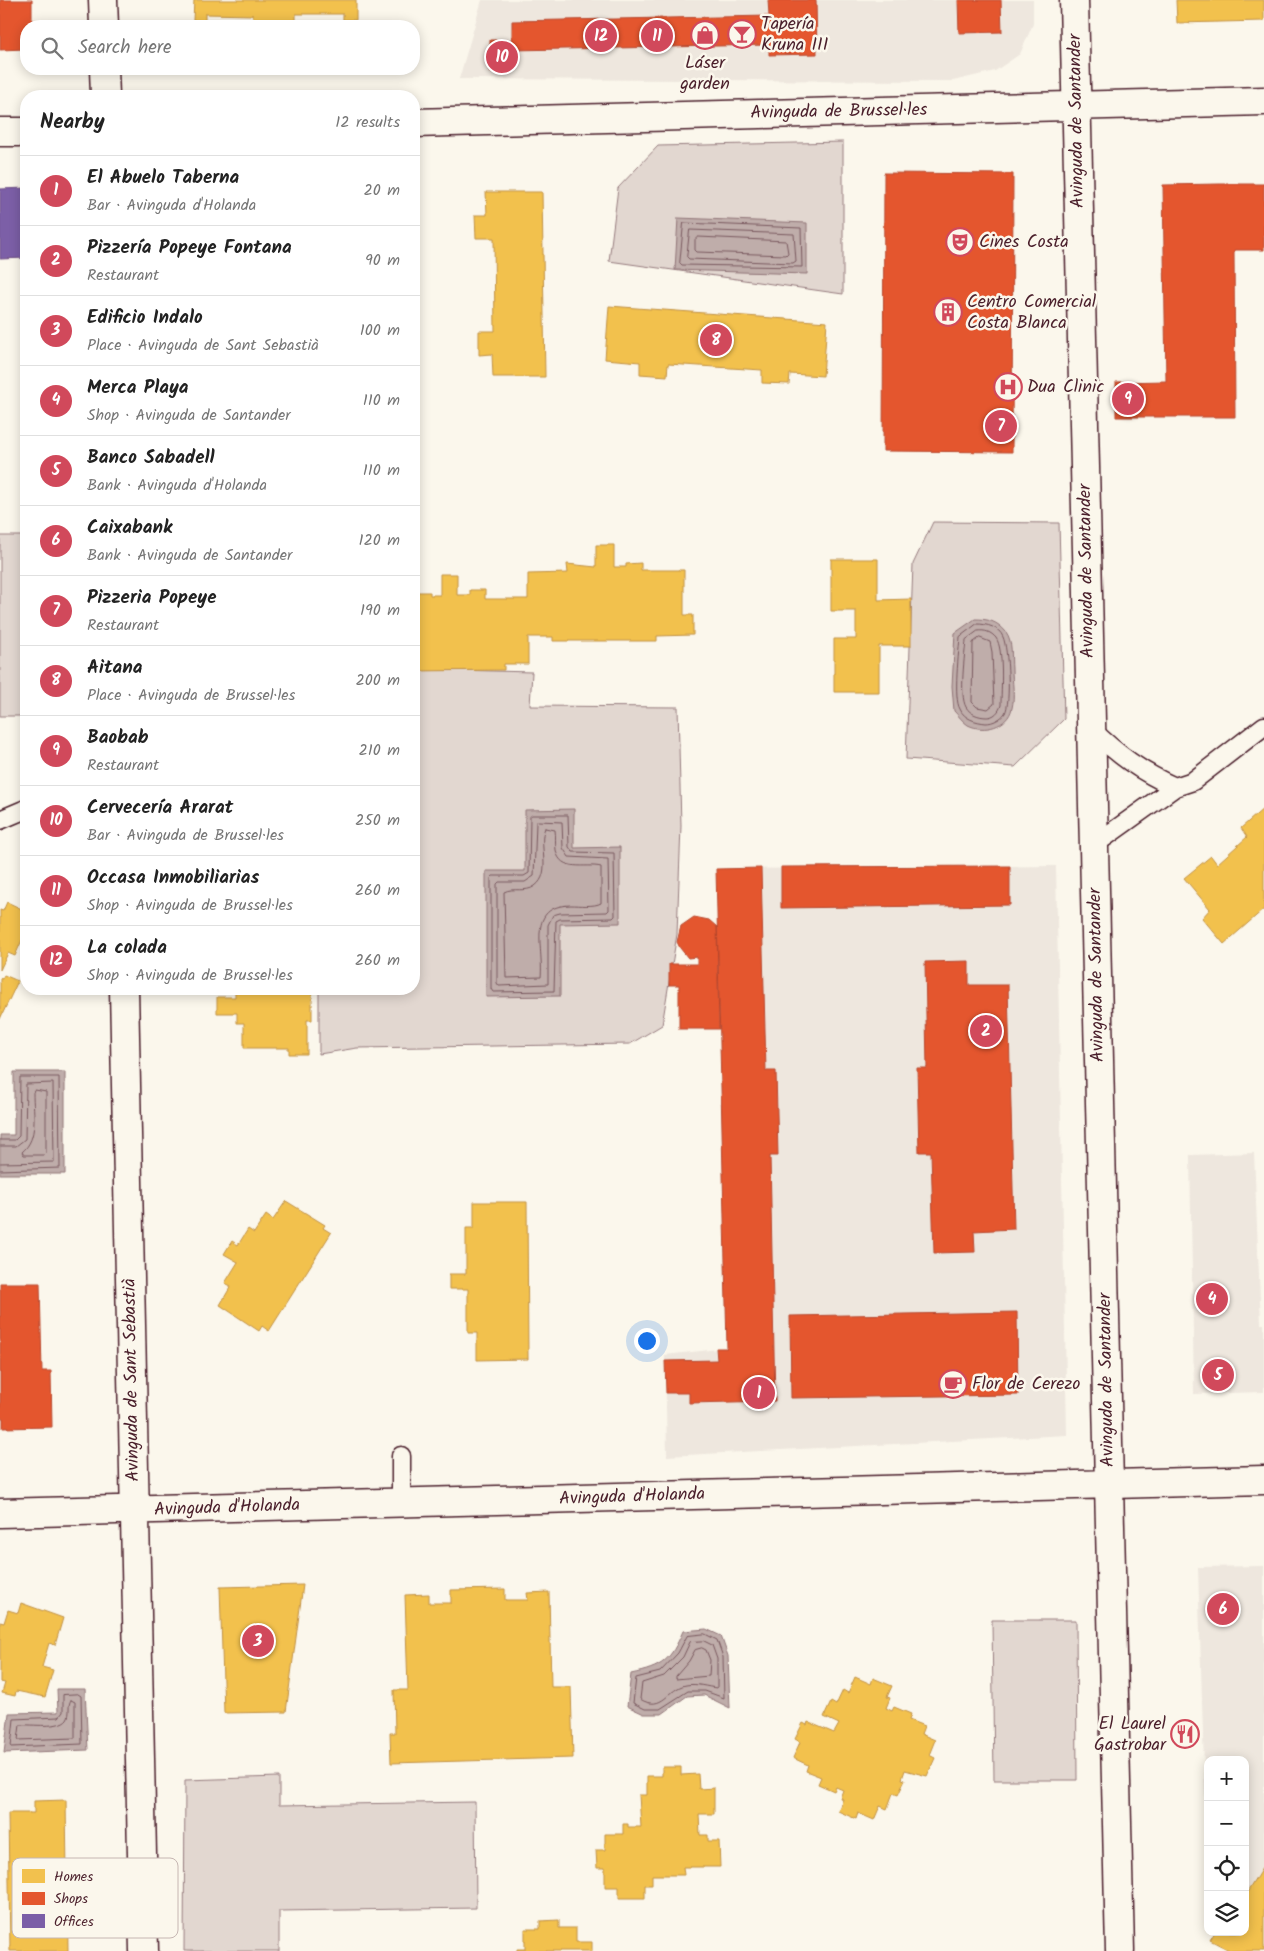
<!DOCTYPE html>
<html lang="en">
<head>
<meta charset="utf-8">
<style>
	:root { --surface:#fff; --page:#f2f2f2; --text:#222; --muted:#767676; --line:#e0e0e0; --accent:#d1495b }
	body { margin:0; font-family:Kalam,sans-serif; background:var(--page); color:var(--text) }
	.controls { position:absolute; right:15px; bottom:15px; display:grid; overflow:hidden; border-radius:10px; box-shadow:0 2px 12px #0003 }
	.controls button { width:45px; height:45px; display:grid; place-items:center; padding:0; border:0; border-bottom:1px solid var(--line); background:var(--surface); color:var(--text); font:25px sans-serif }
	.you { position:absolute; left:646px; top:1340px; width:18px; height:18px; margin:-12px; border:4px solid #fff; border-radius:50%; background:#1a73e8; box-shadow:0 0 0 8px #1a73e833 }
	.badge { display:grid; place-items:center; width:32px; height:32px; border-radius:50%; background:var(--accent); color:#fff; font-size:16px; font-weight:700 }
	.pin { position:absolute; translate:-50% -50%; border:2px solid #fff; box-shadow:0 1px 5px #0006 }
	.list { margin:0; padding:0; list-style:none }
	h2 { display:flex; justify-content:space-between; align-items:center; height:65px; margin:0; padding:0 20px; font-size:21px }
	h2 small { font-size:16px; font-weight:400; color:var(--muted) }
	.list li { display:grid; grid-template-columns:32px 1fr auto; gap:15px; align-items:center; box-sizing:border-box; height:70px; padding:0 20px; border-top:1px solid var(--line) }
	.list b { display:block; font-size:19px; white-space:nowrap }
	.list p { margin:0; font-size:16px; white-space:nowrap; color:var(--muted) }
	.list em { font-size:16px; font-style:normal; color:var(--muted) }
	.icon { flex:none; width:28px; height:28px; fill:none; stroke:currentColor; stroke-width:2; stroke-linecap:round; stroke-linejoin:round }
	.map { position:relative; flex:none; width:1264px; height:1951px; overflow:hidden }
	.search { position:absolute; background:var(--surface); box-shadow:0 2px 12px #0003; left:20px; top:20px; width:400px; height:55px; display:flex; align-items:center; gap:12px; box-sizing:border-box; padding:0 18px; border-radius:20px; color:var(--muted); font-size:19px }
	.panel { position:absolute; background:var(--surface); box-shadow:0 2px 12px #0003; left:20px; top:90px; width:400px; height:905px; border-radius:20px }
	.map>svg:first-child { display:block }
	.built { fill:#eee7de }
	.green { fill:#e2d7d0; stroke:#967b7e }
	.water { fill:#bfadaa; stroke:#907477 }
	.homes { fill:#f2c14e; stroke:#c09044 }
	.shops { fill:#e4572e; stroke:#b6462d }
	.offices { fill:#7b5ea7; stroke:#6c4b82 }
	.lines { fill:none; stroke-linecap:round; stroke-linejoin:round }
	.shore { stroke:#79585e; stroke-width:1 }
	.service-casing { stroke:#4a1f2b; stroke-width:21 }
	.minor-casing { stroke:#4a1f2b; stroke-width:31 }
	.service { stroke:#fbf7ec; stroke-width:18 }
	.minor { stroke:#fbf7ec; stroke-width:28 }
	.labels { text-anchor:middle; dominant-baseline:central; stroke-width:5; stroke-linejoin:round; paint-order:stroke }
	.poi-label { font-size:18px; fill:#4a1f2b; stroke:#fbf7ec; text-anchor:start }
	.street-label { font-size:18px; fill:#4a1f2b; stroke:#fbf7ec }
	.key { fill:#fbf7ec; stroke:#c6b6b2; stroke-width:1 }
	.key-label { font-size:14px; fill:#4a1f2b }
</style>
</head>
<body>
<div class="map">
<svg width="1264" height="1951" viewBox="0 0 1264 1951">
	<rect width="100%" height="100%" fill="#fbf7ec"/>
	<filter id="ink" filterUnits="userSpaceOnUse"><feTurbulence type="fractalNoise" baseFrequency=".02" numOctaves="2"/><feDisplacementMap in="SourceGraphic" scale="10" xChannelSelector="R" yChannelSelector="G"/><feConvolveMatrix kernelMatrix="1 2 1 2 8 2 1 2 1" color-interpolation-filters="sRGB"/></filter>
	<g filter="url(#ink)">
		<!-- built -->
		<path class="built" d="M482,0H1033V24L1020,54L995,71L953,81L459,79Z
			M1056,866L1067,1435L667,1456L665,1355L727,1348L716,869Z
			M1254,1153L1261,1324H1264V1392L1194,1394L1190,1155Z
			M1264,1566V1865L1245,1896V1760H1208V1901L1198,1567Z"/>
		<!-- green -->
		<path class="green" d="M843,142V294L609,261L618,188L658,146Z
			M933,522L1059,523L1064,719L1015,767L906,759L913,564Z
			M0,536H26V716H0Z
			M414,669L532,672L530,706L678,707L681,826L677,934L662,1025L630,1044L357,1048L319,1054V989H414Z
			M992,1620H1076L1077,1780H994Z
			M279,1777V1805L475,1802L476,1908L279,1911V1951H184L185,1780Z"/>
		<!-- water -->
		<path class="water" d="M678,218L807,223V274L675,270Z
			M975,619C988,619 997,621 1006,632C1013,641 1011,658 1012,669C1012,681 1015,696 1012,708C1008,727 984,733 968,725C963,722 958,715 954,711L952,686L955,633Z
			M574,809V848L620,847V923L560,924V996L486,997V871H525V810Z
			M14,1072H65V1174H0V1135H14Z
			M706,1629L721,1636L728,1656L730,1708L704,1695L687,1696L662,1714H644L627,1706L631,1674C663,1667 670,1661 683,1631Z
			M57,1689H85L88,1750L4,1753L9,1713L58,1712Z"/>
		<!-- homes -->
		<path class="homes" d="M194,0H356V20H343V14H296V26H253V15L205,14V21L193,20Z
			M1176,0H1264V21L1177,23Z
			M486,192H542L545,377H493L492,354L479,355V331H495L494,238H476L475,215H487Z
			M609,306L827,322L823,376L790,374L789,384L762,383V370L668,364L667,376L640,374V362L605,359Z
			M596,545H614V567H626V564L641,563V570H684V615H693V635L657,636V641H553V637H528V664H504V670L414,671V592H430V595H440V574H457V595H470V590H485V599H528V574L568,573L567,564L596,567Z
			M831,559H878V600L911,599V646H879V692H834V639H856V611H831Z
			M1264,808V909L1224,944L1202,918L1210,909L1184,878L1211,856L1217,864L1247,837L1241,828Z
			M7,902L26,911V942L22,940L15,956L8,953L0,970V910L3,911Z
			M4,975L18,981L0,1019V978L2,979Z
			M235,989H312V1020H307V1054H289V1048H244V1023H237V1013H217V997H235Z
			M286,1201L325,1225L323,1228L331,1233L269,1331L262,1326L259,1331L220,1305L231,1286L225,1283L238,1262L224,1254L232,1241L238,1245L248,1229L254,1233L266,1215L273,1220Z
			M474,1202H527L528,1359L477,1360V1333H468V1289H449V1274H466V1228H474Z
			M303,1585L286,1712L224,1713L220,1587Z
			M505,1589V1600H528L527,1593L549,1592L551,1687H571L573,1758L391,1763L390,1733H395L394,1690H408L405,1595L429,1594V1603H451V1590Z
			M21,1603L63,1618L55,1645L49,1643L42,1667L53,1670L45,1697L16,1691L15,1696L2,1693L5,1683L0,1682V1622L4,1623L8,1610L18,1613Z
			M855,1677L871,1684L873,1678L892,1686L887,1697L890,1698L886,1708L892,1711L894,1707L911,1714L909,1720L924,1726L921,1734L935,1740L929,1755L935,1758L927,1776L905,1770L902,1779L905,1780L898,1795L893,1793L887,1809L880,1806L874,1820L858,1813L856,1819L838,1811L843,1799L840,1798L843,1790L836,1787L834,1791L818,1784L821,1777L806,1771L808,1765L793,1758L800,1742L795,1739L803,1723L807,1725L808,1722L834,1733L839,1724L824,1717L831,1702L836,1705L843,1690L848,1693Z
			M662,1767H681V1775L698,1774L699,1789L714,1788V1814H699L700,1835H708V1841H719L720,1867H683L684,1875H652V1885H645V1898H619V1887H605V1868H597L596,1850H605V1834H623V1824H628V1827H641L639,1795H647V1776H662Z
			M66,1800L68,1951H10L8,1813H34V1801Z
			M1264,1865V1951H1231L1210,1940L1215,1932H1245V1896Z
			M559,1920V1928H576V1942H592V1951H517V1949H525V1929H540V1921Z"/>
		<!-- shops -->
		<path class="shops" d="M0,0H32V26H26V49L0,50Z
			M768,0H816L817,54L769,55V45L513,50L514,71L490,72V40H512V21L769,16Z
			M958,0H1001L1002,32L959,33Z
			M884,173L1013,174L1012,452L883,451Z
			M1219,184H1264V250H1234L1235,417H1116V382L1166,381L1163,185Z
			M1010,866V905L781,908V867Z
			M761,868L766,1071H776L778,1156H770L775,1401L689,1403V1393H666L665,1361L717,1360L716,1348H727L716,869Z
			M694,917L709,920L717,927L719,1029H679V985H669V964H697V957L688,958L680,948L677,942L681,926Z
			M969,961V985H1008L1014,1229L974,1231L975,1252L934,1253L931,1152H919L917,1068H927L925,962Z
			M0,1283H40L42,1371H51L52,1427L3,1428V1418H0Z
			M1017,1312L1018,1395L791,1398L790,1316Z"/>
		<!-- offices -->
		<path class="offices" d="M26,188V258L0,259V189Z"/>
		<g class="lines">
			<!-- shore -->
			<path class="shore" d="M684,223L801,228L802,267L682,265L680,263Z
				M690,230L794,234L796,261L793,263L689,259L687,257Z
				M698,237L786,241L788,253L786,255L697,252L695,250V240Z
				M977,624C987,624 999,627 1003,637C1008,648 1011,703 1005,713C1001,719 993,723 986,723C976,722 964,719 960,709C953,698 959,651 960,637Z
				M978,631C985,630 991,632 996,638C1004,649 1001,690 1001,705C999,712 994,717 987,717C979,717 970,714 966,707C959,695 965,654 966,640Z
				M980,638L990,642L992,652L994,704L988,709L977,707L972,702L973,643Z
				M532,815H568L569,847L573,852L614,853L615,916L613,918L560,919L556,921L554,991L493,992L491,989V878L493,876H524L529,873L530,817Z
				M538,821L562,822L563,848L569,857L608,859L609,910L607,912L560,913L553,915L548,925V984L499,986L497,983V884L499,882H525L534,876L536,823Z
				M545,828L555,830C556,836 555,843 556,850C560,873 586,863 601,867V903C594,907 580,905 571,905C526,906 544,946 541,977L506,978L504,892C513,887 526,893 535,886C553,873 537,844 545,828Z
				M35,1090L46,1092V1153L44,1155H24L22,1152C39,1138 33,1113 33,1093Z
				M0,1140H15L19,1136L20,1077H59L60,1168L0,1170
				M0,1146H16L25,1139L26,1084L53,1083L54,1162L0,1163
				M705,1634L717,1640L723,1657L724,1698L705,1691H688L660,1709H645L633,1703L636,1678L660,1672L678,1653L687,1636Z
				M704,1641L712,1645L717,1659V1688C707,1687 697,1683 686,1685C668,1688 663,1713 640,1699L642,1683L664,1676L683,1657L690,1642Z
				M702,1648L706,1650L710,1660L709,1676L676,1679V1676L689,1661L695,1650Z
				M78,1694L81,1696L82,1744L11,1747L14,1719L59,1717L63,1712V1695Z
				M71,1700L75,1702V1738L18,1740L20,1725C32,1724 59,1729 67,1719C71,1713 67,1705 71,1700Z"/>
			<defs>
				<path id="service" d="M1091,729C1118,755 1141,772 1175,787L1193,781L1264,726
					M0,820L26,809
					M1094,845L1175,787
					M401,1503V1456"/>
				<path id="minor" d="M103,0L104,26
					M1074,0L1120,1951
					M104,69L105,96
					M414,123L1264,101
					M0,132H26
					M124,989L144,1951
					M0,1513L1264,1480"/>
			</defs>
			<!-- service casing -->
			<use href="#service" class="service-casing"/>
			<!-- minor casing -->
			<use href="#minor" class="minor-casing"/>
			<!-- service -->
			<use href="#service" class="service"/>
			<!-- minor -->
			<use href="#minor" class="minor"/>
		</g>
	</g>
	<!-- icons -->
	<defs>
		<symbol id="bar-ring" viewBox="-11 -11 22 22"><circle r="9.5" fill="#fbf7ec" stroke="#d1495b" stroke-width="1.5"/><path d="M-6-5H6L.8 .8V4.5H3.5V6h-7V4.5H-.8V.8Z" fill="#d1495b"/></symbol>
		<symbol id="shop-ring" viewBox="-11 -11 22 22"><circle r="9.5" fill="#fbf7ec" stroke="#d1495b" stroke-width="1.5"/><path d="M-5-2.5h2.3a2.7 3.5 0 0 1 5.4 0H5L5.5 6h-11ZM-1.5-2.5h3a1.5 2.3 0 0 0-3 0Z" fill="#d1495b"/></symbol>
		<symbol id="theatre-ring" viewBox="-11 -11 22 22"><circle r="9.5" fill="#fbf7ec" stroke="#d1495b" stroke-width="1.5"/><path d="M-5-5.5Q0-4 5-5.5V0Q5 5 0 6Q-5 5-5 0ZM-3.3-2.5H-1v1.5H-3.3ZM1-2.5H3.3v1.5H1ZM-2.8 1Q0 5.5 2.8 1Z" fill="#d1495b"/></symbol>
		<symbol id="building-ring" viewBox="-11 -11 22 22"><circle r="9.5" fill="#fbf7ec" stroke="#d1495b" stroke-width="1.5"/><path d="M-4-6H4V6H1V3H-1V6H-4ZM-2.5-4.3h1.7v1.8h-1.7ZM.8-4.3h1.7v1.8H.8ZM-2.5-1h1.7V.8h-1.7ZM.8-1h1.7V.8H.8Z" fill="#d1495b"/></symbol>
		<symbol id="hospital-ring" viewBox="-11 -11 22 22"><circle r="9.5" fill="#fbf7ec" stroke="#d1495b" stroke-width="1.5"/><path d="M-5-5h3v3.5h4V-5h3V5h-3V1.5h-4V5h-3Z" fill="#d1495b"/></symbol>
		<symbol id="cafe-ring" viewBox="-11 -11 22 22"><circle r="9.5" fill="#fbf7ec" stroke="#d1495b" stroke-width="1.5"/><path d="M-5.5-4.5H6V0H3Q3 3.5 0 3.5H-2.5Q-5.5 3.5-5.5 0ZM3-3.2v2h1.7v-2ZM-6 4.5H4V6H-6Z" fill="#d1495b"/></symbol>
		<symbol id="restaurant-ring" viewBox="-11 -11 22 22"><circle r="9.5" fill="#fbf7ec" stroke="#d1495b" stroke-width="1.5"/><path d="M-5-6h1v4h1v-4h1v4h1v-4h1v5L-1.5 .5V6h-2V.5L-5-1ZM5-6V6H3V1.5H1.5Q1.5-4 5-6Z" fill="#d1495b"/></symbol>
	</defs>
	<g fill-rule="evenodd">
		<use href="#bar-ring" x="726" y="18" width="32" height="32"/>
		<use href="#shop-ring" x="689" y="19" width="32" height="32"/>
		<use href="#theatre-ring" x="944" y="226" width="32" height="32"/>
		<use href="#building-ring" x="932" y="296" width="32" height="32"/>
		<use href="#hospital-ring" x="992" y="371" width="32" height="32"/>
		<use href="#cafe-ring" x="937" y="1368" width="32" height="32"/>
		<use href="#restaurant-ring" x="1169" y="1718" width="32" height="32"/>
	</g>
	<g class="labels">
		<!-- poi labels -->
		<g class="poi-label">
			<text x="761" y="24">Tapería<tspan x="761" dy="21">Kruna III</tspan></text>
			<text x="705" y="63" text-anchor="middle">Láser<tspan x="705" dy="21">garden</tspan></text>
			<text x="979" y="242">Cines Costa</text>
			<text x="967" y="302">Centro Comercial<tspan x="967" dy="21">Costa Blanca</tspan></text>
			<text x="1027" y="387">Dua Clinic</text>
			<text x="972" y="1384">Flor de Cerezo</text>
			<text x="1166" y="1724" text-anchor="end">El Laurel<tspan x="1166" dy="21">Gastrobar</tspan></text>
		</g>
		<!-- street labels -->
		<g class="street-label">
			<text transform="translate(839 112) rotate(-1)">Avinguda de Brussel·les</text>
			<text transform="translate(1077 121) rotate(-91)">Avinguda de Santander</text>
			<text transform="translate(1087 571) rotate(-91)">Avinguda de Santander</text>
			<text transform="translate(1097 975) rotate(-91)">Avinguda de Santander</text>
			<text transform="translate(132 1380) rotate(-91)">Avinguda de Sant Sebastià</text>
			<text transform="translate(1107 1380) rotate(-91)">Avinguda de Santander</text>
			<text transform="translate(632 1497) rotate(-2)">Avinguda d'Holanda</text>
			<text transform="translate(227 1508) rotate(-2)">Avinguda d'Holanda</text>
		</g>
	</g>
	<!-- legend -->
	<rect x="12" y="1858" width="166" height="80" rx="8" class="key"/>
	<rect x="22" y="1869" width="23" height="14" fill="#f2c14e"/>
	<rect x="22" y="1892" width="23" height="13" fill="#e4572e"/>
	<rect x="22" y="1914" width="23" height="14" fill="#7b5ea7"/>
	<g class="key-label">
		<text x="54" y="1881">Homes</text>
		<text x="54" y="1903">Shops</text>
		<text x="54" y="1926">Offices</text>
	</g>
</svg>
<div class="controls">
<button>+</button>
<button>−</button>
<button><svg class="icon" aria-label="locate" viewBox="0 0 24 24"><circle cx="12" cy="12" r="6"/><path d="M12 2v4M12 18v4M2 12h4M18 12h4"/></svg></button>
<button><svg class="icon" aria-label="layers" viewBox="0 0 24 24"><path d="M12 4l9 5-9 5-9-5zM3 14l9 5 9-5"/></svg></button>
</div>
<div class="you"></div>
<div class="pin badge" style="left:759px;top:1393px">1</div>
<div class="pin badge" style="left:986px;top:1031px">2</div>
<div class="pin badge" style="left:258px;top:1641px">3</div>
<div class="pin badge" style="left:1212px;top:1299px">4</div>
<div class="pin badge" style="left:1218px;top:1375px">5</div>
<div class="pin badge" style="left:1223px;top:1609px">6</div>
<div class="pin badge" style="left:1001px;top:426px">7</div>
<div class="pin badge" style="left:716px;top:340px">8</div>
<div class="pin badge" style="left:1128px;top:399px">9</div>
<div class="pin badge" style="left:502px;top:57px">10</div>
<div class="pin badge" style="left:657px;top:36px">11</div>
<div class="pin badge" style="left:601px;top:36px">12</div>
<div class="search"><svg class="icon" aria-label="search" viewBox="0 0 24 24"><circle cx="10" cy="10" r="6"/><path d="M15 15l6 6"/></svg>Search here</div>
<section class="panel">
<h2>Nearby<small>12 results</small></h2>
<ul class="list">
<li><span class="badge">1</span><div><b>El Abuelo Taberna</b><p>Bar · Avinguda d'Holanda</p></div><em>20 m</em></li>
<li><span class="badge">2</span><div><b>Pizzería Popeye Fontana</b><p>Restaurant</p></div><em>90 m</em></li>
<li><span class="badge">3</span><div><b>Edificio Indalo</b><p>Place · Avinguda de Sant Sebastià</p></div><em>100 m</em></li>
<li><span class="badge">4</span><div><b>Merca Playa</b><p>Shop · Avinguda de Santander</p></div><em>110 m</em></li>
<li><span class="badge">5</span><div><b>Banco Sabadell</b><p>Bank · Avinguda d'Holanda</p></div><em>110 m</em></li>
<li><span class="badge">6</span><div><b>Caixabank</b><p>Bank · Avinguda de Santander</p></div><em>120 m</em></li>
<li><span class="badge">7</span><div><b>Pizzeria Popeye</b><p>Restaurant</p></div><em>190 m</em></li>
<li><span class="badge">8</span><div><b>Aitana</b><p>Place · Avinguda de Brussel·les</p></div><em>200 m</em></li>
<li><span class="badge">9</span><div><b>Baobab</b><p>Restaurant</p></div><em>210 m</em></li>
<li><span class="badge">10</span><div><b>Cervecería Ararat</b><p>Bar · Avinguda de Brussel·les</p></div><em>250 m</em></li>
<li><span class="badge">11</span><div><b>Occasa Inmobiliarias</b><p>Shop · Avinguda de Brussel·les</p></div><em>260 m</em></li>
<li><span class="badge">12</span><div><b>La colada</b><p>Shop · Avinguda de Brussel·les</p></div><em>260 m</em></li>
</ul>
</section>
</div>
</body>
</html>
